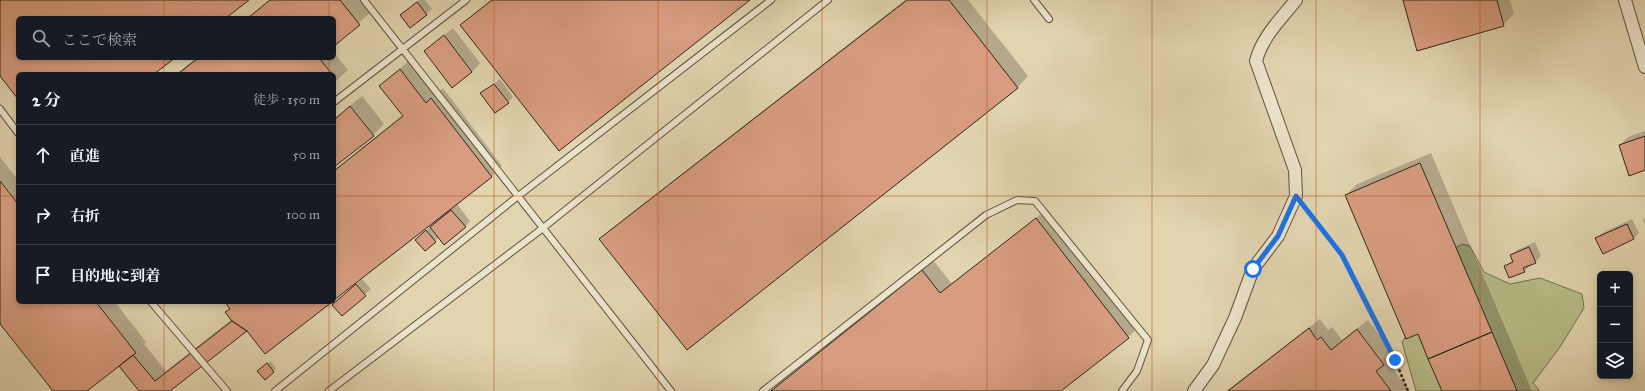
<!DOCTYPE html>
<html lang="ja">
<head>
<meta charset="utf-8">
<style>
	:root { --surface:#171b24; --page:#20242c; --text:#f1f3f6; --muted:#9ea1a6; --line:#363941 }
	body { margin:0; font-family:"IM FELL Great Primer","Noto Serif JP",serif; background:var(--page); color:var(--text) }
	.controls { position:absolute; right:12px; bottom:12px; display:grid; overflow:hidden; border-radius:6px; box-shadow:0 2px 6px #0003 }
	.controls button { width:36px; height:36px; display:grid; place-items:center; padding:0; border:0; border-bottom:1px solid var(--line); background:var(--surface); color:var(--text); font:20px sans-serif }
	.stop { position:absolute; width:12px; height:12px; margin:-9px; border:3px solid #1a73e8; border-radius:50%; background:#fff }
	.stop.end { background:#1a73e8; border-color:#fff; box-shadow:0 1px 4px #0008 }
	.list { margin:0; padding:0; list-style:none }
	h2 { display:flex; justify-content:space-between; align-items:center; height:52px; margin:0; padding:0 16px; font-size:17px }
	h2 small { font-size:13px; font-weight:400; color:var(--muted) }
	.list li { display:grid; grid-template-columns:26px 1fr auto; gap:12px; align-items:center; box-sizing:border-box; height:60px; padding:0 16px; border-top:1px solid var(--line) }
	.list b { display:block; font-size:15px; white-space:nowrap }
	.list em { font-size:13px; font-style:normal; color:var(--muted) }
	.icon { flex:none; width:22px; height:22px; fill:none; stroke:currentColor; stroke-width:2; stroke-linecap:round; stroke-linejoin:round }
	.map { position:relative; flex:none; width:1645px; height:391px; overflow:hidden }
	.search { position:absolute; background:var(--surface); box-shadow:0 2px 6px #0003; left:16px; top:16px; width:320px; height:44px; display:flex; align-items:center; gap:10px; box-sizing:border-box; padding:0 14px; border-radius:6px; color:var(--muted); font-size:15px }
	.panel { position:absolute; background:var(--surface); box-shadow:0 2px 6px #0003; left:16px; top:72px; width:320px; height:232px; border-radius:6px }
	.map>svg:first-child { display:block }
	.green { fill:#b6bc88; stroke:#727152 }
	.shadow { fill:#0003 }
	.building { fill:#d89d81; stroke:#2f261b }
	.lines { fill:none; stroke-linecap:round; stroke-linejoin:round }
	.service-casing { stroke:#5c5240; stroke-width:8 }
	.minor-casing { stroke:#5c5240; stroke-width:14 }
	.path { stroke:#2f261b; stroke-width:2.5; stroke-dasharray:3 2; stroke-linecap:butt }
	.service { stroke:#ece3cb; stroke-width:6 }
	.minor { stroke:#ece3cb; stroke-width:12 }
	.route { stroke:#1a73e8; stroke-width:5 }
	.grid { fill:none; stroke:#c34f0f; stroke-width:1; stroke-opacity:0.55 }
</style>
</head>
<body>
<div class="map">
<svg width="1645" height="391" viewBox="0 0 1645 391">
	<rect width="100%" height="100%" fill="#e1d4af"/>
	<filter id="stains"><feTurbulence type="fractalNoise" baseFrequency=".005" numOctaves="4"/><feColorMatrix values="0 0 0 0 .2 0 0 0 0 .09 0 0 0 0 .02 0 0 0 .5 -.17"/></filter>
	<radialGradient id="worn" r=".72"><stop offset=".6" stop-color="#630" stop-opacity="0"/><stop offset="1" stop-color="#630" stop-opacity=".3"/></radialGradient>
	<!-- green -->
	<path class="green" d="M1462,244L1470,246L1484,272L1510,284L1540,278L1582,294L1584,308L1560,347L1533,383L1540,391H1416L1402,342L1417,321L1453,249Z"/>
	<!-- shadow -->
	<path class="shadow" d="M269,0H359L370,13L334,44V18H247Z
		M419,0H425L432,9L426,14L401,15Z
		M491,0H749L461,25Z
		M905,0H968L1028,76L1018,87L687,349L601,239L611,229Z
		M1404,0H1510L1514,14L1503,25Z
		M453,28L480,63L472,72L425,51Z
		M334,53L348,70L334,83V74H176L196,58H334Z
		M411,59L437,93L443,88L502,166L492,176L457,204L470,221L465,227L439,237L425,250L422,235L438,218L334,299V170L403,115L380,86Z
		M500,79L513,97L508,102L482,94Z
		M362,96L384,124L373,135L334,165V119Z
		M1645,131V169L1620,145L1628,137Z
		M1431,153L1532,391H1443L1419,333L1346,195L1357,184Z
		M0,157L18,180V302H115L146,342L144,344L166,371L232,319L231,308L226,302H330L247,329L168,391H140L119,365L86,391H54L0,322Z
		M1047,209L1139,327L1128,337L1059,391H772L933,260L952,284Z
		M1645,218V225L1643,220Z
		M1632,219L1639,233L1634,238H1597L1602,233Z
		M1535,242L1541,256L1535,262L1524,271L1506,266L1513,260L1511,255L1517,250Z
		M362,279L371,289L342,315L339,299Z
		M1320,319L1328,330L1332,327L1342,340L1368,320L1394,354L1387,361L1410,391H1226Z
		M270,361L276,368L265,379L259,371Z"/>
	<!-- building -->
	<path class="building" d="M0,0H249L226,18H18V58H175L154,74H18V99L0,76Z
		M270,0H340L360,25L334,46V18H248Z
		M492,0H750L559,151L460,25Z
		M907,0H949L1018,88L687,350L599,239Z
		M1403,0H1497L1504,26L1417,51Z
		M417,2L427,15L410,28L400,15Z
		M444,35L472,72L452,88L424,51Z
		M198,58H319L332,74H178Z
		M400,69L426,103L431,98L492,177L334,300V171L403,116L379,86Z
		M494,84L509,103L495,113L480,93Z
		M350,106L374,136L334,167V120Z
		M1645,136V170L1629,176L1619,145Z
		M1420,163L1492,332L1428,359L1418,334L1406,339L1345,195Z
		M0,181L18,204V302H96L136,353L87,391H53L0,324Z
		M451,210L466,227L444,245L430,227Z
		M1036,218L1129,338L1061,391H771L922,270L940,293Z
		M1627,224L1634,239L1603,254L1595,238Z
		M426,230L436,242L425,251L415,240Z
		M1529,247L1536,263L1523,268L1525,272L1509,278L1504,266L1513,262L1510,255Z
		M356,284L366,296L342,316L332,305Z
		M225,302H332L265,354L247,331L232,321L225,312L230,309Z
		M232,321L247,331L170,391H139L119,366L133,355L155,381Z
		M1309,328L1317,340L1321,337L1331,350L1357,329L1384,365L1376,371L1391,391H1228Z
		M1492,332L1517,391H1442L1428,359Z
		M267,363L274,372L265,380L257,371Z"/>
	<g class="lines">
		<defs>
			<path id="service" d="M364,0L671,391
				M1034,0L1049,19
				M334,102L466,0
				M0,109L18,133
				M151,302L227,391
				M275,391L517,197L771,0
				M329,391L543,228L828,0
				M763,391L986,215L1017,200L1035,201L1148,340L1137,371L1122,391"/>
			<path id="minor" d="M1625,0L1645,67
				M1194,391L1213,365L1235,318L1253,269L1278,236L1296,196L1295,170L1256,61C1262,37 1281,19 1296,0"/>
		</defs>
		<!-- service casing -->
		<use href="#service" class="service-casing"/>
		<!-- minor casing -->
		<use href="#minor" class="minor-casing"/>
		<!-- path -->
		<path class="path" d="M1304,206L1342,255L1395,360L1408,391"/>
		<!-- service -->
		<use href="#service" class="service"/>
		<!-- minor -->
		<use href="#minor" class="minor"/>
	</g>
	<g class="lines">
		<!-- route -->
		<path class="route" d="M1253,269L1278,236L1296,196L1342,255L1395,360"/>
	</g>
	<!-- grid -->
	<path class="grid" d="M164,0V18M329,0V18M494,0V391M658,0V391M822,0V391M987,0V391M1152,0V391M1316,0V391M1480,0V391M164,58V74M329,58V74M0,196H18M334,196H1645M164,302V391M329,302V391"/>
	<rect width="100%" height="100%" filter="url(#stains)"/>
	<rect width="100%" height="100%" fill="url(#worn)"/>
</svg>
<div class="controls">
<button>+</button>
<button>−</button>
<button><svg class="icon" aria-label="layers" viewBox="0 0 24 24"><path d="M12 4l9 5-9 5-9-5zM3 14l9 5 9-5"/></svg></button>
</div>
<div class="stop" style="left:1253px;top:269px"></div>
<div class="stop end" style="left:1395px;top:360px"></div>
<div class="search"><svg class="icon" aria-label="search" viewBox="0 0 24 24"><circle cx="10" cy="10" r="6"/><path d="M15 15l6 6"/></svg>ここで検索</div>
<section class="panel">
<h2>2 分<small>徒歩 · 150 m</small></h2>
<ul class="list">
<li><svg class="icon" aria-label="ahead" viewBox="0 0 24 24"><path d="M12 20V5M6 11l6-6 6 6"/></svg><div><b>直進</b></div><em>50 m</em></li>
<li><svg class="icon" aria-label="right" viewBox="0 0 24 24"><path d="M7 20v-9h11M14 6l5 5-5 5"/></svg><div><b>右折</b></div><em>100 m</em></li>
<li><svg class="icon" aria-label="arrive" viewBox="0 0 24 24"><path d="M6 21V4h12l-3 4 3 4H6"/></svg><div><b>目的地に到着</b></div></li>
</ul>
</section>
</div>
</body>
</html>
